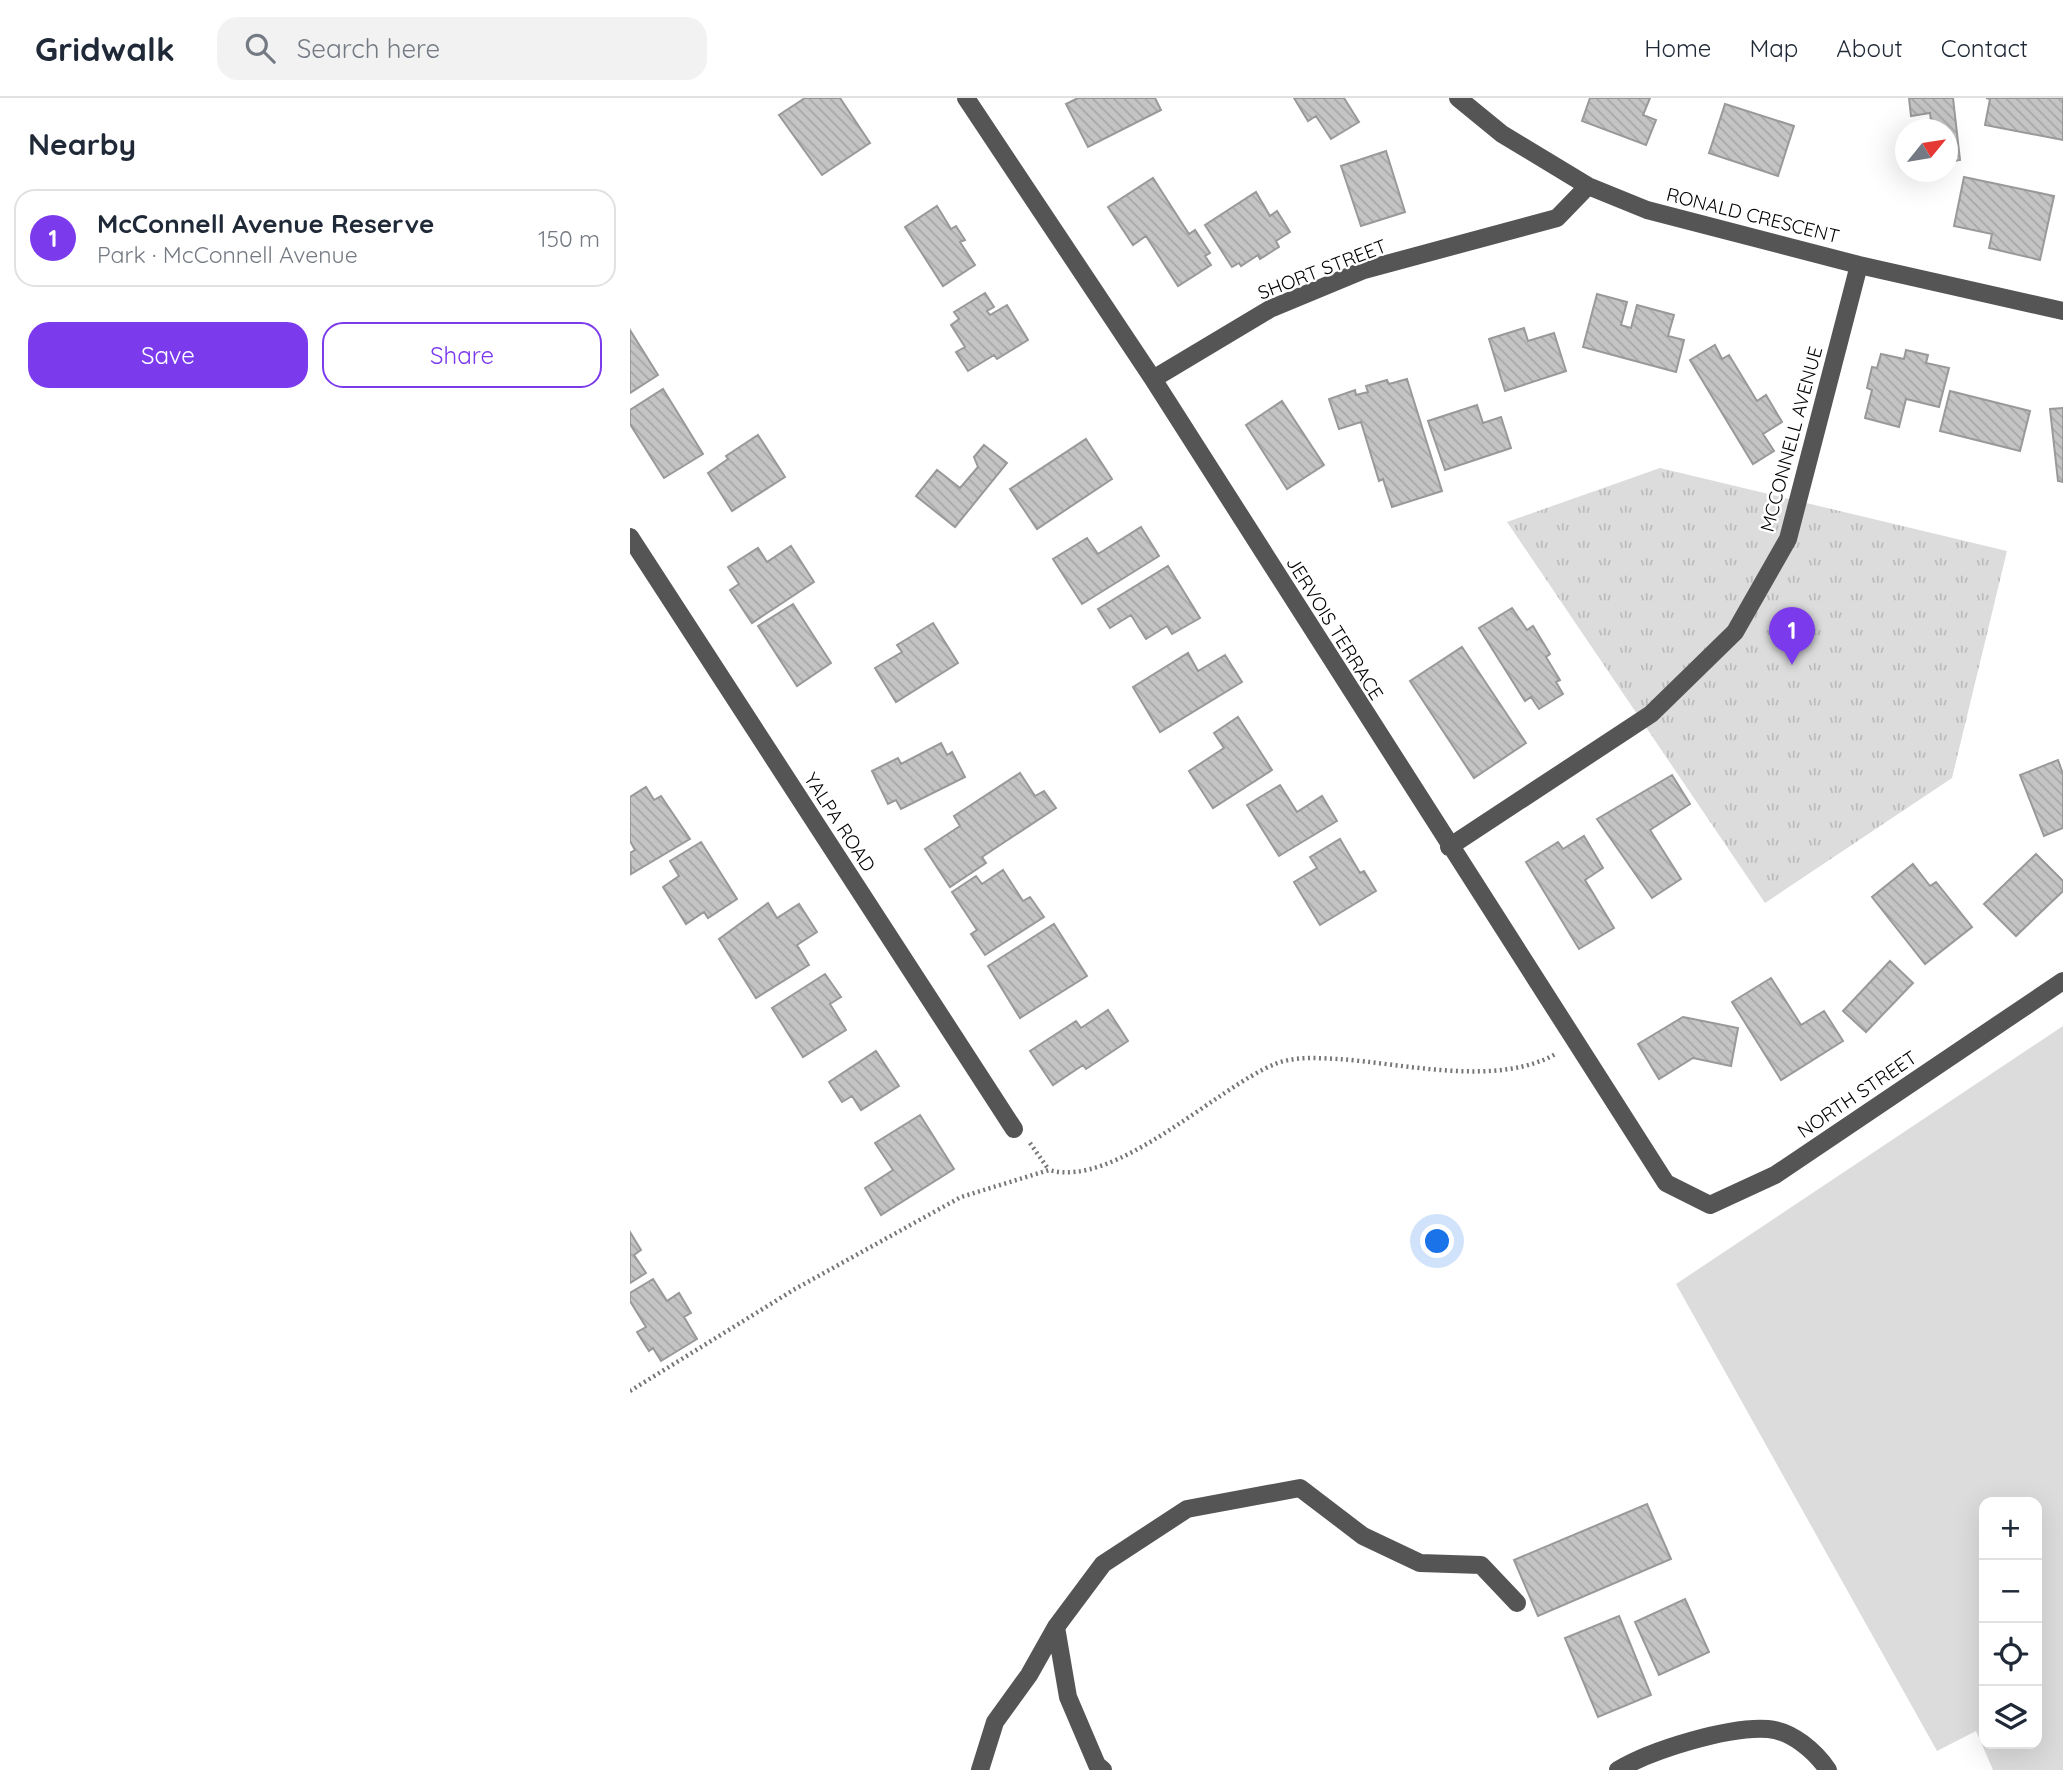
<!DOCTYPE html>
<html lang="en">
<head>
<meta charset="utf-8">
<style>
	:root { --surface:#fff; --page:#f2f2f3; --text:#1f2937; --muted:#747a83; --line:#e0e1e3; --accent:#7c3aed }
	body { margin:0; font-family:Quicksand,sans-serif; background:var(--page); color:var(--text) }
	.controls { position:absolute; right:21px; bottom:21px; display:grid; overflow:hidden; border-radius:14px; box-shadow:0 7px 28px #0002 }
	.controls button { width:63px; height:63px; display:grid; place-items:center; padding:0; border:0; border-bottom:2px solid var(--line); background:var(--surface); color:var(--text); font:35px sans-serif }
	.compass { position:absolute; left:1265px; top:21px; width:63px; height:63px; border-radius:50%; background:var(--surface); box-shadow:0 7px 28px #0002; rotate:60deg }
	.you { position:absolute; left:808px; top:1144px; width:24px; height:24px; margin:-18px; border:5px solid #fff; border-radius:50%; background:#1a73e8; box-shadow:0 0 0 10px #1a73e833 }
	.badge { display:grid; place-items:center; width:46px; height:46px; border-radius:50%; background:var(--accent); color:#fff; font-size:23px; font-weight:700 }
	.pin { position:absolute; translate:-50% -58px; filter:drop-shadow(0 2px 4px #0008) }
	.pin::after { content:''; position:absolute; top:37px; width:24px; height:21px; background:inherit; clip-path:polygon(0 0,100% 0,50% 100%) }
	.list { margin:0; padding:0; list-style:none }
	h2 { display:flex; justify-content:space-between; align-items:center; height:91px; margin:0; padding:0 28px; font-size:30px }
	h2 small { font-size:23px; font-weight:400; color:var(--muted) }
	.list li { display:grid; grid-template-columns:46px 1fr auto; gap:21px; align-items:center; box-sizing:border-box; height:98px; margin:0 14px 14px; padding:0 14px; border:2px solid var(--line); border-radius:21px }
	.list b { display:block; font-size:26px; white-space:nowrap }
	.list p { margin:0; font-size:23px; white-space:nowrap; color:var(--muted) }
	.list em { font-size:23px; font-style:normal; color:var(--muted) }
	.actions { display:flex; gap:14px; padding:21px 28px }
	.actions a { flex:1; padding:16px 0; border:2px solid var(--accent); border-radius:21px; text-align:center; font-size:24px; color:var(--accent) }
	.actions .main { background:var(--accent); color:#fff }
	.icon { flex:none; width:38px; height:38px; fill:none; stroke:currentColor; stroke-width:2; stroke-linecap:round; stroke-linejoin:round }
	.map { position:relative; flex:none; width:1433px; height:1672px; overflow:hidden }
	header { display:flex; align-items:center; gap:42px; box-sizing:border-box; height:98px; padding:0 35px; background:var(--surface); border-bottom:2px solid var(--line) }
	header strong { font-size:33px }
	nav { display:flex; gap:38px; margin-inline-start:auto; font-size:24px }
	.search { width:490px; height:63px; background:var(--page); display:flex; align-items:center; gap:18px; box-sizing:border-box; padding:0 24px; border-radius:21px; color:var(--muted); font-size:26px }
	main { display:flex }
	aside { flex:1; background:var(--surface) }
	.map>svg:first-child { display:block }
	.grass { fill:#dcdcdc; fill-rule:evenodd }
	.park { fill:url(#park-tufts) }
	.building { fill:url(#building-back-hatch); stroke:#999; stroke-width:2 }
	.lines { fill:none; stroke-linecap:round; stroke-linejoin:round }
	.path { stroke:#777; stroke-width:4.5; stroke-dasharray:2 3.5; stroke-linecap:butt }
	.minor { stroke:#555; stroke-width:18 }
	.labels { text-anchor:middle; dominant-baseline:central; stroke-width:5; stroke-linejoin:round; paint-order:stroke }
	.street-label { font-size:19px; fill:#000; stroke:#fff }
</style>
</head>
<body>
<header>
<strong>Gridwalk</strong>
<div class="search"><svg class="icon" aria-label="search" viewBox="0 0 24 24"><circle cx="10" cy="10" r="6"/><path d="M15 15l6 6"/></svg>Search here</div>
<nav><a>Home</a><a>Map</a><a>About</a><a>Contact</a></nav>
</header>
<main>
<aside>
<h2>Nearby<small></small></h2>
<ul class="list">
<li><span class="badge">1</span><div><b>McConnell Avenue Reserve</b><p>Park · McConnell Avenue</p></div><em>150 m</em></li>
</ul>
<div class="actions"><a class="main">Save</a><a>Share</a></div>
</aside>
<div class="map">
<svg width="1433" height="1672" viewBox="0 0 1433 1672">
	<defs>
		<pattern id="park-tufts" width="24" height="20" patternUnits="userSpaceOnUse" patternTransform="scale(1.75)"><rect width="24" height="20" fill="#dcdcdc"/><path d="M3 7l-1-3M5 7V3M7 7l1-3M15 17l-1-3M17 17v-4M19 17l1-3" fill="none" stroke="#bbb"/></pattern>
		<pattern id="building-back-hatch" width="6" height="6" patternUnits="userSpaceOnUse" patternTransform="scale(1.75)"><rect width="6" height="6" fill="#c4c4c4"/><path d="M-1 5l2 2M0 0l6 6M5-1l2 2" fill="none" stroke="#a7a7a7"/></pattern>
	</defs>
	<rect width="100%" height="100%" fill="#fff"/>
	<!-- grass -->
	<path class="grass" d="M1433,928V1672H1363L1346,1633L1307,1653L1046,1186ZM1354,1404H1407V1646H1354Z"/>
	<!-- park -->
	<path class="park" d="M1030,370L1377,453L1322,680L1135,805L877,424Z"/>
	<!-- building -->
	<path class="building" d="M175,0H210L240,45L192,77L149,17Z
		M448,0H525L531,12L458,49L436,6Z
		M664,0H714L729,24L701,41L686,18L678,23Z
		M960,0H1020L1013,17L1026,22L1016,47L952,23Z
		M1279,0H1323L1330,62L1318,64V32H1302L1300,15L1281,18Z
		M1356,0H1433V42L1355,27L1360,1Z
		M1095,6L1164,28L1148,78L1079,55Z
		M756,53L775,114L731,128L711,68Z
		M1334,79L1424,98L1410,162L1359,150L1362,136L1324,128Z
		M523,80L559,136L565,132L580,155L575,158L581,167L548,188L516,138L503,147L478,109Z
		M626,94L640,118L647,113L660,134L646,143L649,149L630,161L628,157L611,168L609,165L602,169L575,127Z
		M307,108L321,131L326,128L335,142L330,144L345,167L313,188L275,129Z
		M355,195L364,209L357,213L360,217L377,207L398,242L367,261L364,257L338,273L326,254L335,249L321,227L329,221L324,214Z
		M967,196L997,204L991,227L1001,230L1007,207L1044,217L1038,238L1054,242L1046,274L953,249Z
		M894,230L898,243L924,235L936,273L875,293L859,241Z
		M0,232L28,277L0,295Z
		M1085,247L1092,261L1099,257L1127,303L1136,297L1152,324L1133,336L1144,353L1123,366L1060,262Z
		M1276,252L1298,257L1296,265L1319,270L1309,309L1276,301L1269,329L1235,320L1242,292L1237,290L1242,269L1247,270L1251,256L1274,261Z
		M777,281L812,393L762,409L753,381L749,383L731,324L709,331L699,301L725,292L726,297L738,294L736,288L757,282L759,286Z
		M33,291L73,356L34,380L0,326V312Z
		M1320,293L1400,313L1390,353L1310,333Z
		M652,303L694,367L657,391L616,327Z
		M847,307L853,325L871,319L881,350L815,372L798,323Z
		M1433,310V384L1428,383L1420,311Z
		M128,337L155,379L102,413L78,375L98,361L96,358Z
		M456,341L482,381L407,431L380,391Z
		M354,347L377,365L325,429L286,398L307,372L330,390L348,369L344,359Z
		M511,429L529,458L452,506L423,461L457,440L468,456Z
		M161,448L184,484L122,525L100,492L109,486L98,469L128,450L137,464Z
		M538,468L570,520L542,536L537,528L516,541L501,517L480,530L468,511Z
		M163,506L201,565L167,588L128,528Z
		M882,510L897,532L903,528L920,556L916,559L930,582L926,584L933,596L909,611L901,599L895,603L849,530Z
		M303,525L328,565L266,604L245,570L272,554L267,547Z
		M832,549L896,645L844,680L780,583Z
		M558,555L568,573L595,557L612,584L530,634L503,589Z
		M608,619L642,672L583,710L559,673L594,650L584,635Z
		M311,645L317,657L322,654L335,679L271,711L266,702L258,706L242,673L268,660L271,666Z
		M1428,662L1433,676V730L1414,738L1390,677Z
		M390,675L405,698L414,693L426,710L352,759L356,765L320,789L295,751L330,728L324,718Z
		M1042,677L1060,706L1020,732L1051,781L1022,800L967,721Z
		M650,687L667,714L692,698L707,723L649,758L617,707Z
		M16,689L24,702L31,698L60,741L1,776L0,755L5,752L0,743V699Z
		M954,738L973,770L955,782L984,830L949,851L896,764L928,744L933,751Z
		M710,741L730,775L734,773L746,793L690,827L664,784L687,770L680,759Z
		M71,744L107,801L78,820L74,814L56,826L33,789L49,778L40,763Z
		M1406,756L1433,783V793L1386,838L1354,806Z
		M1283,766L1300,788L1306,784L1342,829L1295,866L1242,799Z
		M373,772L393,803L400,799L414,819L355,857L341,836L347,832L322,794L346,778L352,786Z
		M138,805L147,820L169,806L187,834L167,847L179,867L126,900L89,841Z
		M424,826L457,878L390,920L358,868Z
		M1260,863L1283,885L1236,934L1213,913Z
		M195,876L211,899L200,906L216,932L173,959L142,910Z
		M1141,880L1171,927L1194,913L1213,943L1151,982L1102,904Z
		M478,912L498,943L456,971L453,967L423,987L400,953L446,923L451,930Z
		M1053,919L1108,930L1101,968L1063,960L1029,981L1008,946Z
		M246,953L269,988L231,1012L222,998L212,1004L199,984Z
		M290,1017L324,1071L251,1117L235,1090L263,1072L245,1045Z
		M0,1134L11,1152L4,1157L16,1175L0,1185Z
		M23,1181L37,1203L49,1195L61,1215L54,1219L67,1241L31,1263L23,1250L19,1253L7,1234L16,1229L0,1203V1195Z
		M1017,1406L1041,1461L908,1518L884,1462Z
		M1055,1501L1079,1554L1029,1577L1005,1524Z
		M989,1518L1021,1597L968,1619L935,1540Z"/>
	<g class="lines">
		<!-- path -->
		<path class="path" d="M400,1045L419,1072
			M0,1293L165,1191L331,1099L419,1072C485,1091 586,990 645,966C665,958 687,960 708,961C772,965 869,990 927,955"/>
		<!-- minor -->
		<path class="minor" d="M336,0L523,281L1036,1085L1080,1107L1145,1077L1433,883
			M828,0L872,36L958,88L1017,112L1229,167L1433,213
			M523,281L640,211L734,172L927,120L958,88
			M0,439L384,1031
			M819,749L1021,616L1105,534L1158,441L1229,167
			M426,1529L438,1599L467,1667L473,1672
			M350,1672L365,1624L399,1577L426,1529L473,1466L557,1411L670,1390L733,1438L790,1465L851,1467L887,1505
			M988,1672C1021,1652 1099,1628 1138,1631C1162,1633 1185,1653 1198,1672"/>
	</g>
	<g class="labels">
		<!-- street labels -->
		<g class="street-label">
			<text transform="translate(1123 117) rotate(14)">RONALD CRESCENT</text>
			<text transform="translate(692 171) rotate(-21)">SHORT STREET</text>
			<text transform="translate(1161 341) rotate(-75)">MCCONNELL AVENUE</text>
			<text transform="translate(705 530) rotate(58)">JERVOIS TERRACE</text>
			<text transform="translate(210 724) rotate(57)">YALPA ROAD</text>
			<text transform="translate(1227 996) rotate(-34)">NORTH STREET</text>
		</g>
	</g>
</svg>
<div class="controls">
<button>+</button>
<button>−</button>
<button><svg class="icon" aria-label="locate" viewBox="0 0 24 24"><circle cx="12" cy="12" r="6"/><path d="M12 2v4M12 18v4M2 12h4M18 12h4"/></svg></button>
<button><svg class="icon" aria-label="layers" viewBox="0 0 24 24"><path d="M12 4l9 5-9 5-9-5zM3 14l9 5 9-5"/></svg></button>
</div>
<svg class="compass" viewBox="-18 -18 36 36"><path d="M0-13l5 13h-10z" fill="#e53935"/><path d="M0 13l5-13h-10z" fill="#747a83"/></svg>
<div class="you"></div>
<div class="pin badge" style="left:1162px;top:567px">1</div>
</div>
</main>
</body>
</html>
